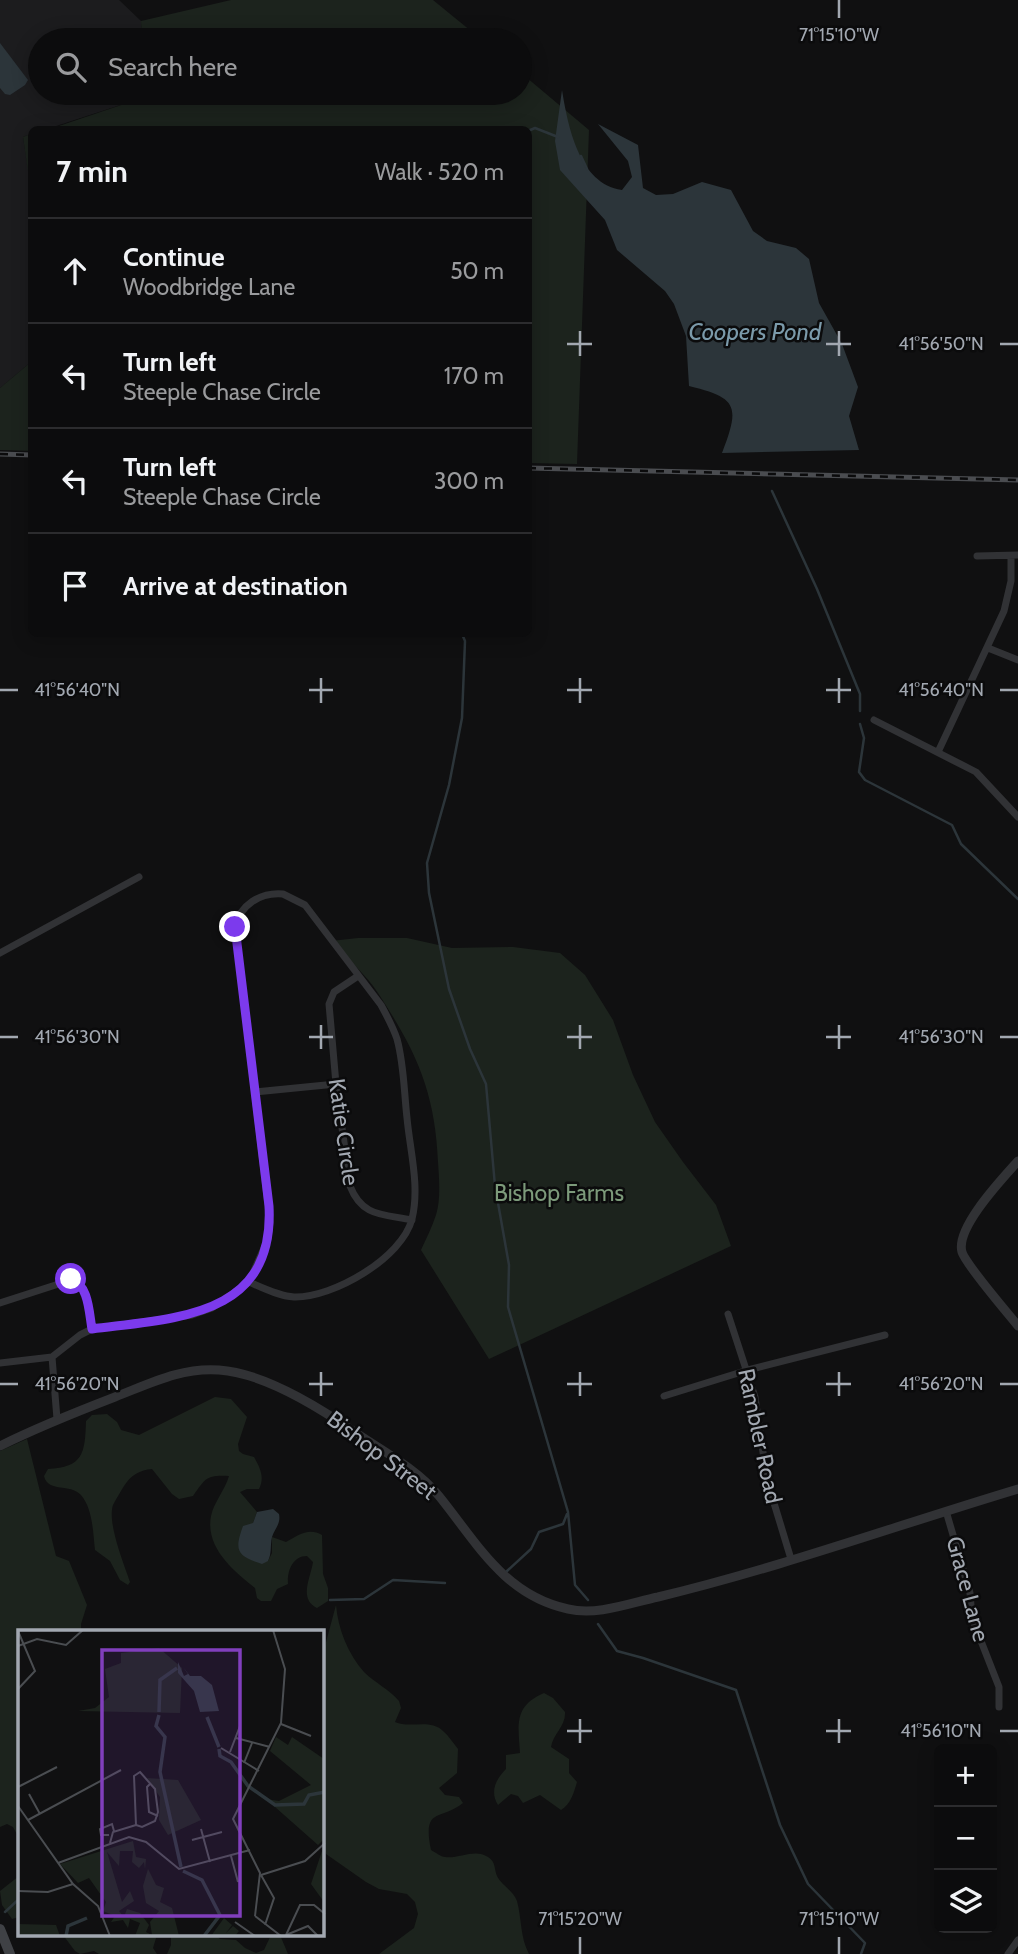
<!DOCTYPE html>
<html lang="en">
<head>
<meta charset="utf-8">
<style>
	:root { --surface:#0c0c0d; --page:#151516; --text:#f1f3f6; --muted:#9a9b9d; --line:#2c2c2e }
	body { margin:0; font-family:Cabin,sans-serif; background:var(--page); color:var(--text) }
	.controls { position:absolute; right:21px; bottom:21px; display:grid; overflow:hidden; border-radius:10px; box-shadow:0 4px 18px #0003 }
	.controls button { width:63px; height:63px; display:grid; place-items:center; padding:0; border:0; border-bottom:2px solid var(--line); background:var(--surface); color:var(--text); font:35px sans-serif }
	.stop { position:absolute; width:21px; height:21px; margin:-16px; border:5px solid #7c3aed; border-radius:50%; background:#fff }
	.stop.end { background:#7c3aed; border-color:#fff; box-shadow:0 2px 7px #0008 }
	.list { margin:0; padding:0; list-style:none }
	h2 { display:flex; justify-content:space-between; align-items:center; height:91px; margin:0; padding:0 28px; font-size:30px }
	h2 small { font-size:23px; font-weight:400; color:var(--muted) }
	.list li { display:grid; grid-template-columns:46px 1fr auto; gap:21px; align-items:center; box-sizing:border-box; height:105px; padding:0 28px; border-top:2px solid var(--line) }
	.list b { display:block; font-size:26px; white-space:nowrap }
	.list p { margin:0; font-size:23px; white-space:nowrap; color:var(--muted) }
	.list em { font-size:23px; font-style:normal; color:var(--muted) }
	.icon { flex:none; width:38px; height:38px; fill:none; stroke:currentColor; stroke-width:2; stroke-linecap:round; stroke-linejoin:round }
	.map { position:relative; flex:none; width:1018px; height:1954px; overflow:hidden }
	.search { position:absolute; background:var(--surface); box-shadow:0 4px 18px #0003; left:28px; top:28px; width:504px; height:77px; display:flex; align-items:center; gap:18px; box-sizing:border-box; padding:0 24px; border-radius:38px; color:var(--muted); font-size:26px }
	.panel { position:absolute; background:var(--surface); box-shadow:0 4px 18px #0003; left:28px; top:126px; width:504px; height:511px; border-radius:10px }
	.map>svg:first-child { display:block }
	.built { fill:#1c1c1e }
	.green { fill:#1c231d }
	.water { fill:#2c353a }
	.lines { fill:none; stroke-linecap:round; stroke-linejoin:round }
	.stream { stroke:#2c353a; stroke-width:2.5 }
	.minor { stroke:#313235; stroke-width:7 }
	.tertiary { stroke:#313235; stroke-width:9 }
	.secondary { stroke:#3f4145; stroke-width:10 }
	.rail-casing { stroke:#4a4c50; stroke-width:5 }
	.rail { stroke:#0b0b0c; stroke-width:2.5; stroke-dasharray:8; stroke-linecap:butt }
	.route { stroke:#7c3aed; stroke-width:9 }
	.ticks { fill:none; stroke:#a2a8b1; stroke-width:2.5 }
	.labels { text-anchor:middle; dominant-baseline:central; stroke-width:5; stroke-linejoin:round; paint-order:stroke }
	.street-label { font-size:23px; fill:#a2a8b1; stroke:#0b0b0c }
	.park-label { font-size:23px; fill:#7c9a7a; stroke:#0b0b0c }
	.water-label { font-size:24px; font-style:italic; fill:#7b9aaa; stroke:#0b0b0c }
	.inset-river { fill:none; stroke:#2c353a; stroke-width:3.5 }
	.inset-road { fill:none; stroke:#4a4d51; stroke-width:2 }
	.view { fill:#813fbd; fill-opacity:0.15; stroke:#813fbd; stroke-width:3.5 }
	.inset-edge { fill:none; stroke:#a2a8b1; stroke-width:3.5 }
	.ticks-label { font-size:18px; text-anchor:middle; fill:#a2a8b1; stroke:#0b0b0c; stroke-width:5; stroke-linejoin:round; paint-order:stroke }
</style>
</head>
<body>
<div class="map">
<svg width="1018" height="1954" viewBox="0 0 1018 1954">
	<rect width="100%" height="100%" fill="#101011"/>
	<!-- built -->
	<path class="built" d="M0,0H119L141,21L142,40H40V93H145V97L47,129L32,130L31,134L23,137L32,192L31,362L0,388Z"/>
	<!-- green -->
	<path class="green" d="M231,0H433L482,40H142L141,21Z
		M520,72L589,130L577,464L529,463L528,130H47L145,97V93H520Z
		M31,134H32L31,192L23,137Z
		M31,362V451L0,450V388Z
		M358,938H407L452,948L513,947L560,953L585,975L613,1020L633,1075L655,1122L683,1162L716,1205L731,1246L489,1359L421,1250C426,1239 432,1227 436,1215C441,1199 439,1178 438,1162C435,1091 416,1051 378,993C366,974 346,958 331,941Z
		M215,1397L231,1399L247,1417L238,1444L239,1451L243,1454L254,1457C260,1468 265,1477 259,1489H247L240,1492L257,1512L253,1523L268,1561L272,1553V1537L286,1542C298,1535 309,1527 322,1535L323,1574L328,1588V1601L317,1608C298,1599 311,1577 313,1562L307,1556C292,1556 287,1572 288,1584L277,1589L271,1601H261L257,1598L255,1588C234,1571 205,1548 211,1516C214,1502 225,1490 229,1476C206,1475 206,1478 193,1496L179,1499L172,1494L152,1469C140,1470 131,1475 124,1486C121,1491 116,1499 113,1505C107,1523 124,1564 130,1582L128,1585L120,1580L110,1561L95,1550C93,1533 93,1509 81,1495C70,1483 48,1493 44,1476L48,1469C83,1467 85,1454 86,1421L92,1415L107,1414L117,1422L121,1430L139,1435Z
		M27,1439L56,1556L69,1561L87,1605L81,1624V1632H19V1838L13,1827L7,1824L0,1827V1451Z
		M336,1605C338,1629 348,1654 364,1672C375,1683 389,1689 399,1701L401,1708L395,1722C410,1729 430,1718 443,1731C449,1736 453,1743 458,1749L457,1773L439,1788L445,1795L459,1797L463,1803C441,1821 422,1806 431,1850C435,1852 441,1857 445,1857C459,1859 475,1848 488,1857C496,1862 494,1869 497,1876C502,1886 513,1890 517,1901C522,1920 520,1937 529,1954H379L414,1928L418,1914L415,1902L407,1894L379,1889L366,1882L326,1854L322,1840V1657Z
		M544,1693L553,1698L565,1712C566,1726 553,1734 551,1747L569,1759V1773L577,1782C574,1792 571,1804 561,1810L540,1795L523,1803L518,1796L511,1794L498,1805C490,1792 495,1780 506,1769V1755L520,1753C518,1724 514,1706 544,1693Z
		M19,1876V1917L12,1919L2,1905L0,1891Z
		M63,1935H157L153,1948L157,1954H99L94,1951L80,1954L75,1951Z
		M171,1935H216L220,1939L236,1940L245,1948L256,1953L264,1950L271,1935H280L288,1954H167L171,1945Z"/>
	<!-- water -->
	<path class="water" d="M0,43L28,80L25,85L10,95L5,94L0,88Z
		M562,90C568,126 579,184 622,190L632,177L628,161L598,124L638,145L643,188L656,195L673,194L702,182L731,190L753,231L767,241L796,248L809,259L819,303L842,344L858,387L849,416L859,450L722,453C740,406 738,398 689,386L686,336L674,304L665,291L617,250L605,220L560,170L555,141Z
		M273,1509L279,1514C281,1524 275,1528 272,1537C270,1546 272,1553 268,1561L262,1564C237,1556 234,1551 243,1526L253,1523L257,1512Z"/>
	<g class="lines">
		<!-- stream -->
		<path class="stream" d="M528,131L535,128L558,137
			M581,156L587,169
			M772,491L817,589L860,694V711
			M462,634L465,641L462,718L449,785L427,863L429,893L449,989L470,1049L486,1084L495,1186L509,1265L508,1307L568,1512L575,1585L588,1600
			M860,724L864,738L859,772L865,780L952,825L961,844L1018,899
			M507,1571L531,1549L539,1532L563,1524L567,1514
			M330,1600L364,1599L393,1580L445,1583
			M598,1624L617,1651L643,1658L736,1690L780,1825L808,1884L865,1943L861,1954
			M5,1912L19,1899"/>
		<!-- minor -->
		<path class="minor" d="M977,556L1018,555
			M988,648L1018,660
			M874,720L976,772L1018,817
			M938,752L1004,611L1011,581V556
			M283,894L305,905L381,1005C387,1016 393,1027 397,1039C404,1064 404,1092 407,1118C410,1151 420,1186 412,1219C402,1258 333,1298 294,1297C279,1296 263,1288 249,1282L268,1239L270,1222L235,927C240,905 260,892 283,894Z
			M0,953L139,877
			M358,976L334,992L329,1004L336,1084L350,1186C362,1217 383,1214 412,1220
			M255,1092L336,1084
			M0,1303L71,1280C89,1285 89,1313 92,1329
			M728,1314L755,1397L767,1480L791,1559
			M0,1363L52,1357
			M664,1396L748,1370L885,1335
			M57,1419L52,1357L80,1335L92,1329L192,1315L212,1308L249,1282
			M946,1511L970,1593L972,1618L999,1687V1707
			M1008,1954L1018,1940"/>
		<!-- tertiary -->
		<path class="tertiary" d="M1018,1161C1003,1178 955,1228 962,1252C966,1265 1007,1312 1018,1326
			M0,1446C38,1427 76,1412 115,1397C149,1384 182,1367 219,1370C263,1373 317,1406 353,1431C381,1450 417,1469 439,1496C477,1543 504,1595 568,1609C597,1616 630,1603 658,1597C779,1568 898,1525 1018,1489"/>
		<!-- secondary -->
		<path class="secondary" d="M0,1929L10,1954"/>
		<defs>
			<path id="rail" d="M0,454L32,455
				M528,468L1018,480"/>
		</defs>
		<!-- rail casing -->
		<use href="#rail" class="rail-casing"/>
		<!-- rail -->
		<use href="#rail" class="rail"/>
	</g>
	<g class="lines">
		<!-- route -->
		<path class="route" d="M71,1279C89,1285 89,1313 92,1329C175,1318 275,1318 269,1206L235,927"/>
	</g>
	<!-- ticks -->
	<path class="ticks" d="M839,0V18M580,331V356M839,331V356M567,344H592M826,344H851M1000,344H1018M321,678V703M580,678V703M839,678V703M0,690H18M309,690H333M567,690H592M826,690H851M1000,690H1018M321,1025V1049M580,1025V1049M839,1025V1049M0,1037H18M309,1037H333M567,1037H592M826,1037H851M1000,1037H1018M321,1372V1396M580,1372V1396M839,1372V1396M0,1384H18M309,1384H333M567,1384H592M826,1384H851M1000,1384H1018M580,1719V1743M839,1719V1743M567,1731H592M826,1731H851M1000,1731H1018M580,1937V1954M839,1937V1954"/>
	<g class="labels">
		<!-- street labels -->
		<g class="street-label">
			<text transform="translate(344 1132) rotate(82)">Katie Circle</text>
			<text transform="translate(760 1436) rotate(78)">Rambler Road</text>
			<text transform="translate(382 1455) rotate(37)">Bishop Street</text>
			<text transform="translate(968 1589) rotate(75)">Grace Lane</text>
		</g>
		<!-- park labels -->
		<g class="park-label">
			<text x="559" y="1193">Bishop Farms</text>
		</g>
		<!-- water labels -->
		<g class="water-label">
			<text x="755" y="331">Coopers Pond</text>
		</g>
	</g>
	<!-- overview -->
	<g transform="translate(18 1630)">
		<rect width="306" height="306" fill="#101011"/>
		<path d="M141,18L164,38L162,83L60,81L77,78L91,67L87,39L103,33V23ZM258,107L270,115L274,107L306,129V209L300,215L248,169L261,171L293,155L252,121ZM129,148L160,150L183,190L150,205L141,190L142,167ZM115,211L118,227L128,229L127,239L126,232L121,238L114,232L115,221H102L101,236L89,222L104,272L112,261L116,271L101,281L106,287L109,279L122,283L131,295L128,302L134,305L132,292L141,281L128,273L125,256L130,239L138,255L146,258L142,272L154,278L161,306H117L122,293L112,289L110,298L105,290L93,292L97,286L85,281L88,272L71,248L60,253L42,234ZM306,215V272L293,254ZM206,288L214,295L208,303L215,296L221,301L217,306H193ZM0,294L38,295L42,306H0Z" fill="#1c231d"/>
		<path d="M160,32L166,46L170,44L165,37L172,46H183L194,55L201,81L182,82L176,61L160,43Z" fill="#2c353a"/>
		<path class="inset-river" d="M141,82L142,50L159,38M141,85L138,96L147,107L142,142L163,237M189,87L201,117M201,119L202,126L213,132L230,156L257,175L286,174L291,165L307,162M165,241L184,250L202,285L186,306M48,306L50,296L69,288"/>
		<path class="inset-road" d="M0,1L17,41L0,59M0,16L19,9L48,15L65,0M263,94L293,106M218,108L252,117M203,118L241,141M212,122L222,96M226,133L234,113M122,142L137,159L140,182L137,191L124,197L118,195L116,146ZM133,153L129,157L131,182L140,186M0,157L39,137M11,164L22,184M0,176L55,254L80,276L92,306M10,190L103,140M183,199L192,232M91,205H83L82,199L94,194L96,201M174,210L204,202M92,213L95,202L118,195M213,226L220,252M40,233L111,207L128,212L161,239L232,220M243,245L287,231L307,213M243,245L256,268L247,295M0,261L30,262L55,254M237,286L242,243L215,189L263,93L267,39L255,0M237,286L263,306M217,292L237,306M268,305L282,275H296L307,284M268,305L290,296L300,306"/>
		<path class="view" d="M84,20H222V286H84Z"/>
		<rect width="306" height="306" class="inset-edge"/>
	</g>
	<g class="ticks-label">
		<text x="839" y="41">71°15'10"W</text>
		<text x="941" y="350">41°56'50"N</text>
		<text x="77" y="696">41°56'40"N</text>
		<text x="941" y="696">41°56'40"N</text>
		<text x="77" y="1043">41°56'30"N</text>
		<text x="941" y="1043">41°56'30"N</text>
		<text x="77" y="1390">41°56'20"N</text>
		<text x="941" y="1390">41°56'20"N</text>
		<text x="941" y="1737">41°56'10"N</text>
		<text x="580" y="1925">71°15'20"W</text>
		<text x="839" y="1925">71°15'10"W</text>
	</g>
</svg>
<div class="controls">
<button>+</button>
<button>−</button>
<button><svg class="icon" aria-label="layers" viewBox="0 0 24 24"><path d="M12 4l9 5-9 5-9-5zM3 14l9 5 9-5"/></svg></button>
</div>
<div class="stop" style="left:71px;top:1279px"></div>
<div class="stop end" style="left:235px;top:927px"></div>
<div class="search"><svg class="icon" aria-label="search" viewBox="0 0 24 24"><circle cx="10" cy="10" r="6"/><path d="M15 15l6 6"/></svg>Search here</div>
<section class="panel">
<h2>7 min<small>Walk · 520 m</small></h2>
<ul class="list">
<li><svg class="icon" aria-label="ahead" viewBox="0 0 24 24"><path d="M12 20V5M6 11l6-6 6 6"/></svg><div><b>Continue</b><p>Woodbridge Lane</p></div><em>50 m</em></li>
<li><svg class="icon" aria-label="left" viewBox="0 0 24 24"><path d="M17 20v-9H6M10 6l-5 5 5 5"/></svg><div><b>Turn left</b><p>Steeple Chase Circle</p></div><em>170 m</em></li>
<li><svg class="icon" aria-label="left" viewBox="0 0 24 24"><path d="M17 20v-9H6M10 6l-5 5 5 5"/></svg><div><b>Turn left</b><p>Steeple Chase Circle</p></div><em>300 m</em></li>
<li><svg class="icon" aria-label="arrive" viewBox="0 0 24 24"><path d="M6 21V4h12l-3 4 3 4H6"/></svg><div><b>Arrive at destination</b></div></li>
</ul>
</section>
</div>
</body>
</html>
